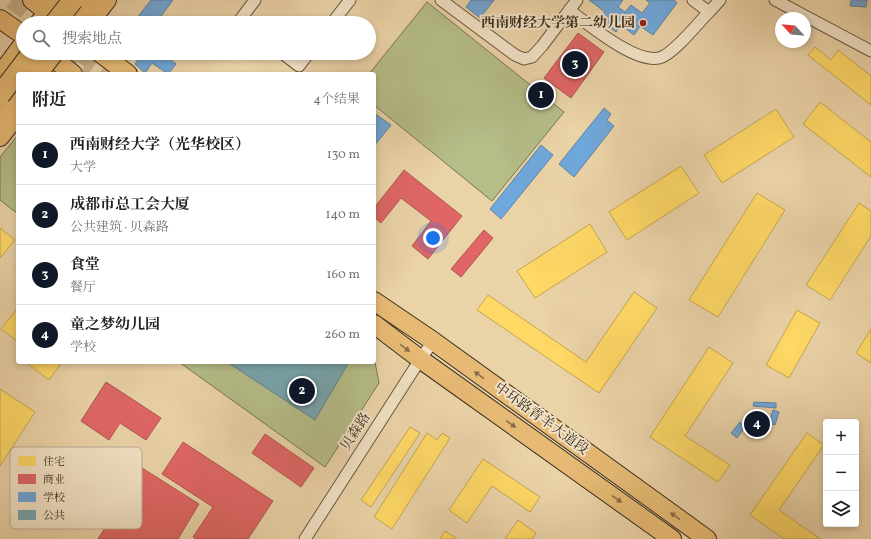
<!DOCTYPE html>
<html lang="zh">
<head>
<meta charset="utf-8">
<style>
	:root { --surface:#fff; --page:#f2f2f2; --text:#222; --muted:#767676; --line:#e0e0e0; --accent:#111827 }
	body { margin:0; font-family:Vollkorn,"Noto Serif SC",serif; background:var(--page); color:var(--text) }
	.controls { position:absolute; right:12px; bottom:12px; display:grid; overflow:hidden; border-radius:4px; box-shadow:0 2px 6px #0003 }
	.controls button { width:36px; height:36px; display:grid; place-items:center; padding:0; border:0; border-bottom:1px solid var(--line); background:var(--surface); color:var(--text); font:20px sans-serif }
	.compass { position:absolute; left:775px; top:12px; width:36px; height:36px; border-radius:50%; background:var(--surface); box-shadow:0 2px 6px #0003; rotate:296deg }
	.you { position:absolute; left:433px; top:238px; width:14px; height:14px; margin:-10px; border:3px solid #fff; border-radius:50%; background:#1a73e8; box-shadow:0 0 0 6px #1a73e833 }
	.badge { display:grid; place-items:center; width:26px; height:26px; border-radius:50%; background:var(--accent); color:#fff; font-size:13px; font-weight:700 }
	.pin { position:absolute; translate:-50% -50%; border:2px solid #fff; box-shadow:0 1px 4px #0006 }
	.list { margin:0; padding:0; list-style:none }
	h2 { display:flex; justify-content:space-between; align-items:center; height:52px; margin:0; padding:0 16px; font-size:17px }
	h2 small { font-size:13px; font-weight:400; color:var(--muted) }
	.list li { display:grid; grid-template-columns:26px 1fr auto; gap:12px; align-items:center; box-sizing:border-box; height:60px; padding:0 16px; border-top:1px solid var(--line) }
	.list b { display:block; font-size:15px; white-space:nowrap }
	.list p { margin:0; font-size:13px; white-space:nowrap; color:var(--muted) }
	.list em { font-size:13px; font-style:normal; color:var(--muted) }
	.icon { flex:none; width:22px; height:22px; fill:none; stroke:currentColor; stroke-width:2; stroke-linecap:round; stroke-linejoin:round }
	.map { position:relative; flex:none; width:871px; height:539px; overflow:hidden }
	.search { position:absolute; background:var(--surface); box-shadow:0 2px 6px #0003; left:16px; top:16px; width:360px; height:44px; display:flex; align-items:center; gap:10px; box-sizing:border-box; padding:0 14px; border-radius:22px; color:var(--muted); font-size:15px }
	.panel { position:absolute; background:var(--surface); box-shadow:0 2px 6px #0003; left:16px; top:72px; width:360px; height:292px; border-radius:4px }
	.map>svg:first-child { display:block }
	.green { fill:#b5bd89; stroke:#787654 }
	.homes { fill:#ffd966; stroke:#c4a651 }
	.shops { fill:#e06666; stroke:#ae5651 }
	.schools { fill:#6fa8dc; stroke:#5f84a4 }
	.public { fill:#76a5af; stroke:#648284 }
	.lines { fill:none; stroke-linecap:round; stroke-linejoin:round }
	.primary-tunnel { stroke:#c8b28d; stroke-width:18; stroke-dasharray:18 9; stroke-linecap:butt }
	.street-casing { stroke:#675842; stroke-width:13 }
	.primary-casing { stroke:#3b2f20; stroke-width:20 }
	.highway-casing { stroke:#3b2f20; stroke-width:22 }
	.street { stroke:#f2e2c6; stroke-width:11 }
	.primary { stroke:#e6ba74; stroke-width:18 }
	.highway { stroke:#e6ba74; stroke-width:20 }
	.highway-bridge-casing { stroke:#3b2f20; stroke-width:22; stroke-linecap:butt }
	.highway-bridge { stroke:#e6ba74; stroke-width:20 }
	.oneway { fill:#886e46 }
	.poi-dot { fill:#8f2418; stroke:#f2e2c6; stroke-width:1.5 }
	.labels { text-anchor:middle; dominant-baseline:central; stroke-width:4; stroke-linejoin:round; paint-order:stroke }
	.poi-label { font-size:14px; font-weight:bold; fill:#3b2f20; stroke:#f2e2c6; text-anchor:end }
	.street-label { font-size:14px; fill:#3b2f20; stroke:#f2e2c6 }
	.key { fill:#f2e2c6; stroke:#bbac94; stroke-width:1 }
	.key-label { font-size:11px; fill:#3b2f20 }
</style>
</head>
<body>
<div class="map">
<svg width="871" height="539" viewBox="0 0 871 539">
	<rect width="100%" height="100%" fill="#ebd3a8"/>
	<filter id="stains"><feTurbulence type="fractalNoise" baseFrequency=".005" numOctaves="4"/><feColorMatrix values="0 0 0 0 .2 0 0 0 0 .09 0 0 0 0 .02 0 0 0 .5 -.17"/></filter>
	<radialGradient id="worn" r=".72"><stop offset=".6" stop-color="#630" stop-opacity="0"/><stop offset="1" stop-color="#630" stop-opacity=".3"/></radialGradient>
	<!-- green -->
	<path class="green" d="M427,2L564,112L492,201L374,105V74H369Z
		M18,135V214L0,200V157Z
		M374,357L379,383L325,467L179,362H374Z"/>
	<!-- homes -->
	<path class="homes" d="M815,47L831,60L838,50L871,76V105L808,55Z
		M820,102L871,142V177L803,124Z
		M776,109L794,137L722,183L704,155Z
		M681,166L699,193L627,240L609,212Z
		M757,193L785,210L718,317L689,300Z
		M859,203L871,211V236L830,300L806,285Z
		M590,224L607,252L535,298L517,271Z
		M0,228L15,240L0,258Z
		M634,292L657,308L599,393L477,310L488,295L586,362Z
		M18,308V342L1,329Z
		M797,310L820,323L789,378L766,365Z
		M871,329V363L856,353Z
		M709,347L733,363L685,436L730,465L718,482L650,437Z
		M31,362L49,363L62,362L49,380L29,365Z
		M0,389L35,412L0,466Z
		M410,427L420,433L371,507L361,500Z
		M427,433L437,440L442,433L450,438L392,529L374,517Z
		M807,433L824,445L779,510L820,539H784L750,515Z
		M483,459L540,497L530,512L492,486L467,523L449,510Z
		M518,520L536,533L532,539H505Z
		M445,531L457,539H440Z"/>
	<!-- shops -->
	<path class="shops" d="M578,33L604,52L571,98L544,78Z
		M404,170L462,216L428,259L412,246L431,221L401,198L381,223L374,217V208Z
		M484,230L493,238L461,277L451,269Z
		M106,382L161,418L146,440L120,423L109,440L81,421Z
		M265,434L314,468L301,487L252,453Z
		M183,442L273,501L248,539H196L193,537L213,507L162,474Z
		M142,468L199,504L178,539H98Z"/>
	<!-- schools -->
	<path class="schools" d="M151,0H173L156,23H133Z
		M471,0H494L480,18L466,7Z
		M589,0H623L618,7L625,12L631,5L642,13L650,3L646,0H674L677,3L653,35L640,26L634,35L621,25L616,32L599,19L605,12Z
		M851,0H867L866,7L850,6Z
		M143,53H162L176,64L168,74L152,63L145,73L135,64Z
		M604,108L611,114L607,120L614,126L574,177L559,164Z
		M374,113L391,125L374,146Z
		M541,145L553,155L501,219L490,209Z
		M754,402L776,403V408L753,406Z
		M773,410L779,412L775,425L769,423Z
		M749,414L757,418L754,422L746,418Z
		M740,422L745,427L737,438L731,433Z"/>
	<!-- public -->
	<path class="public" d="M227,362H349L315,420Z"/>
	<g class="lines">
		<!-- primary-tunnel -->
		<path class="primary-tunnel" d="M12,0L42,23
			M61,53L88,74
			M81,53L109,74"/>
		<defs>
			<path id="street" d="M441,0L515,55L524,59L532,57L542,46L577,0
				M693,0L709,12L720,0
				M775,0L871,51
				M569,10C588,24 639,67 662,57C676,51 697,24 709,12
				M243,23L240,20L255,0
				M332,23L350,0
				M282,53L299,66L309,53
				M305,539L414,369L433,341"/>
			<path id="primary" d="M32,0L61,23
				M0,19L23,35
				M39,23L57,0
				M89,23L107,0
				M47,53L73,74
				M100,53L128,74
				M0,75L23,44
				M0,137L18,114
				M374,301L433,341L707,539
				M374,324L420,359L672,539"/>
			<path id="highway" d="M76,23L93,0
				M0,122L18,99"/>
		</defs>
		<!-- street casing -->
		<use href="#street" class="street-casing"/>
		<!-- primary casing -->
		<use href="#primary" class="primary-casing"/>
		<!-- highway casing -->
		<use href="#highway" class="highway-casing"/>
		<!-- street -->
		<use href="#street" class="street"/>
		<!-- primary -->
		<use href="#primary" class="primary"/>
		<!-- highway -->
		<use href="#highway" class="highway"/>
		<defs>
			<path id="highway-bridge" d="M55,23L73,0
				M37,74L53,53
				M0,95L32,53"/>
		</defs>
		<!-- highway-bridge casing -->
		<use href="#highway-bridge" class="highway-bridge-casing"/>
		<!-- highway-bridge -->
		<use href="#highway-bridge" class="highway-bridge"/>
	</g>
	<!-- one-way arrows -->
	<defs><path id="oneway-solid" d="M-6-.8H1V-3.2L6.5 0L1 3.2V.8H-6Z"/></defs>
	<g class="oneway">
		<use href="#oneway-solid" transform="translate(405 348) rotate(37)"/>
		<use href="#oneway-solid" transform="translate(479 375) rotate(-144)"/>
		<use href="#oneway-solid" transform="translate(511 424) rotate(35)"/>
		<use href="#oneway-solid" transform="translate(617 499) rotate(35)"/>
		<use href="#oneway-solid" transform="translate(675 516) rotate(-144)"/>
	</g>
	<!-- markers -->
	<circle class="poi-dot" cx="643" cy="23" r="4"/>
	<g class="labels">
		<!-- poi labels -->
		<g class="poi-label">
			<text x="635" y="23">西南财经大学第二幼儿园</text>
		</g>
		<!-- street labels -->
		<g class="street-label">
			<text transform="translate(541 419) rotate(36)">中环路青羊大道段</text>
			<text transform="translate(356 432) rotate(-57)">贝森路</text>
		</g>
	</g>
	<!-- legend -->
	<rect x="10" y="447" width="132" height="82" rx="6" class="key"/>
	<rect x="18" y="456" width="18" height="10" fill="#ffd966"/>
	<rect x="18" y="474" width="18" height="10" fill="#e06666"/>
	<rect x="18" y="492" width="18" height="10" fill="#6fa8dc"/>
	<rect x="18" y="510" width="18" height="10" fill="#76a5af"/>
	<g class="key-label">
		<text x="43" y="465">住宅</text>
		<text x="43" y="483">商业</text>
		<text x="43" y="501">学校</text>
		<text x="43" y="519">公共</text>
	</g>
	<rect width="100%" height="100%" filter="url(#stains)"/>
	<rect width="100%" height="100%" fill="url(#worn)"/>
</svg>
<div class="controls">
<button>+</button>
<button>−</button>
<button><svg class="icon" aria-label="layers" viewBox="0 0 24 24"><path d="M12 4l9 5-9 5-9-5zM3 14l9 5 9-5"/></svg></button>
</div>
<svg class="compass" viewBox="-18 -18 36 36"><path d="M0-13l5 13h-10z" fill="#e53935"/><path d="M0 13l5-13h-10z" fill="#767676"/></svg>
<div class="you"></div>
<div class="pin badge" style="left:541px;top:95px">1</div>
<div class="pin badge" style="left:302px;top:391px">2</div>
<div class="pin badge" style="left:575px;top:64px">3</div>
<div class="pin badge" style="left:757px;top:424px">4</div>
<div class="search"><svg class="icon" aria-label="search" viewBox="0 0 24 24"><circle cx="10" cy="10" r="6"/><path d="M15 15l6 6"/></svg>搜索地点</div>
<section class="panel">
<h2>附近<small>4个结果</small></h2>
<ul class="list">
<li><span class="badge">1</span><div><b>西南财经大学（光华校区）</b><p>大学</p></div><em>130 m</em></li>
<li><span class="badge">2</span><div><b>成都市总工会大厦</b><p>公共建筑 · 贝森路</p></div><em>140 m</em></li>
<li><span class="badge">3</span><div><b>食堂</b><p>餐厅</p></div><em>160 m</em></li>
<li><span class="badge">4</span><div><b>童之梦幼儿园</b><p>学校</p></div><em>260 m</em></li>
</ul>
</section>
</div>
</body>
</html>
